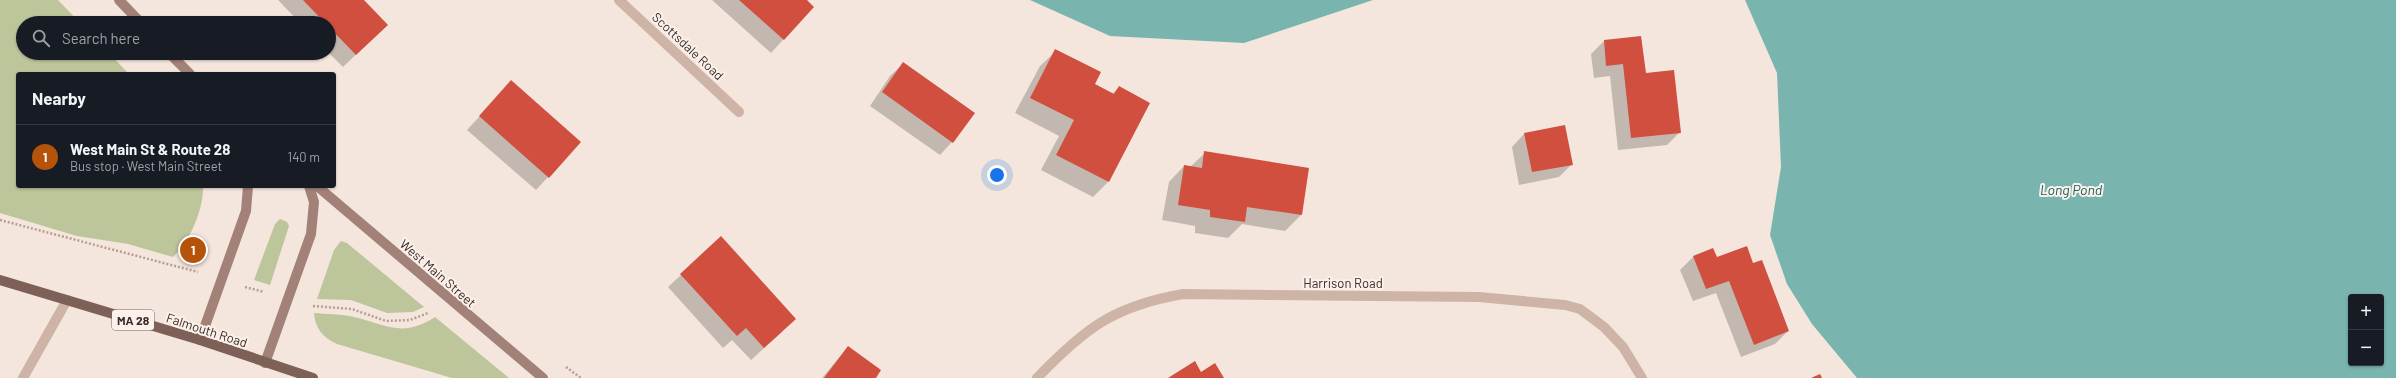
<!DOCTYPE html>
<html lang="en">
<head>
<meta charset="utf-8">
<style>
	:root { --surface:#171b24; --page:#20242c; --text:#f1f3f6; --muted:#9ea1a6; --line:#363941; --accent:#b45309 }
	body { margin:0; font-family:Barlow,sans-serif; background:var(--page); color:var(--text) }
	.controls { position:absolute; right:12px; bottom:12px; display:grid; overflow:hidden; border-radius:4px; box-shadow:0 1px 3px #0004 }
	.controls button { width:36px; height:36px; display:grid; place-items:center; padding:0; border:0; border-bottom:1px solid var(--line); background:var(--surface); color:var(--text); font:20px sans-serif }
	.you { position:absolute; left:997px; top:175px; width:14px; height:14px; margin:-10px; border:3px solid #fff; border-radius:50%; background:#1a73e8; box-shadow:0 0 0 6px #1a73e833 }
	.badge { display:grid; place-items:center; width:26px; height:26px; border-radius:50%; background:var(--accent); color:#fff; font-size:13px; font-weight:700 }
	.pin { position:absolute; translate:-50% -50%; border:2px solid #fff; box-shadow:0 1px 4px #0006 }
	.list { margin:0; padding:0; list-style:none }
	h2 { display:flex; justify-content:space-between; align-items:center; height:52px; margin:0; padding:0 16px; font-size:17px }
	h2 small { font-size:13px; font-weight:400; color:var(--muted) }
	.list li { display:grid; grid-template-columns:26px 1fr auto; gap:12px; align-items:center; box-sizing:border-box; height:64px; padding:0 16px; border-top:1px solid var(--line) }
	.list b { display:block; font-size:15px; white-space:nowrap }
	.list p { margin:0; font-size:13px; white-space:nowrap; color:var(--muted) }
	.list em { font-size:13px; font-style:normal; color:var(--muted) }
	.icon { flex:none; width:22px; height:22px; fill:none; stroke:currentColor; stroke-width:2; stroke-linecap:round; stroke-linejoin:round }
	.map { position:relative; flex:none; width:2396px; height:378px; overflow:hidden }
	.search { position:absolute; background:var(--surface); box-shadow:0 1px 3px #0004; left:16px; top:16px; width:320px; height:44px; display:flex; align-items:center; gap:10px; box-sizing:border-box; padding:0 14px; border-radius:22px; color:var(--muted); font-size:15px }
	.panel { position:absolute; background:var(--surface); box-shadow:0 1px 3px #0004; left:16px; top:72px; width:320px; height:116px; border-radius:4px }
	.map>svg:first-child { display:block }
	.green { fill:#bdc59b }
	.water { fill:#79b4af; fill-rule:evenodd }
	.shadow { fill:#0003 }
	.building { fill:#d04f3f }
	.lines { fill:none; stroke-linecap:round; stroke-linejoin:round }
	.path { stroke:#ba9d91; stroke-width:2.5; stroke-dasharray:2 2; stroke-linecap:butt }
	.service { stroke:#ceb4a7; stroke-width:10 }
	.minor { stroke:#ceb4a7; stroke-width:10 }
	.secondary { stroke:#a28278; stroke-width:10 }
	.primary { stroke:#7d6058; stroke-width:10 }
	.labels { text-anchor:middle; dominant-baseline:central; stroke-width:4; stroke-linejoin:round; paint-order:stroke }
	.shield { fill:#fbf1ea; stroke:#746662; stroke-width:1 }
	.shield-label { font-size:12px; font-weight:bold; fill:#3a2b28 }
	.street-label { font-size:13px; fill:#3a2b28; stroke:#fbf1ea }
	.water-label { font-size:14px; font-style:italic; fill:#1a5f5b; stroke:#fbf1ea }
</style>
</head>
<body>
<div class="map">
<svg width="2396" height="378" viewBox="0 0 2396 378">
	<rect width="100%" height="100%" fill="#f4e6dd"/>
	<!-- green -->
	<path class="green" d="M0,0H58L80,23H23V53H109L129,74H18V186H203C204,208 190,242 173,257L128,244L77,236L0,213Z
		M280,219L287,222L289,226L270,285L254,280L275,224Z
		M341,241L347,243L424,307L413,312L387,313L351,300L317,299L334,250Z
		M314,313C327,314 342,314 354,317C387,325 403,338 435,317L509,378H452L337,344C323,338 315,328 314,313Z"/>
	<!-- water -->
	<path class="water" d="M1030,0H1373L1244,43L1110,36Z
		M1745,0H2396V378H1857L1812,324L1787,284L1770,235L1781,167L1777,73ZM2351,297H2381V363H2351Z"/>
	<!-- shadow -->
	<path class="shadow" d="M278,0H362L373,38L343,67L329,53V23H300Z
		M712,0H805L813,7L771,53Z
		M1641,37L1645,74L1680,132L1667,145L1618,150L1610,76L1594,78L1591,54L1604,41Z
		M1056,51L1094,84L1112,94L1119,87L1108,182L1093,197L1041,170L1059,136L1015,113L1040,66Z
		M903,64L952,142L940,155L870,106L890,76Z
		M511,82L548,177L536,190L467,130Z
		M1524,134L1572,164L1559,177L1519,185L1512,147Z
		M1205,153L1308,168L1301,215L1285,231L1242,224L1228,238L1195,233V226L1162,220L1169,182L1184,166L1190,167Z
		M721,238L782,332L751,360L732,340L723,348L668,287Z
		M1713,249L1716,258L1752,264L1788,331L1775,344L1741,357L1716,293L1693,301L1680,270L1693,257Z
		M848,347L876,377V378H822Z"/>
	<!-- building -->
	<path class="building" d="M303,0H364L388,25L356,55L329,27V23H325Z
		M739,0H807L814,7L784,40Z
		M1641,36L1646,73L1674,70L1681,133L1631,138L1623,64L1606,66L1604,40Z
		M1055,49L1101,72L1095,84L1114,94L1119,86L1150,103L1109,182L1056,155L1074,120L1030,98Z
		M903,62L975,113L953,143L882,92Z
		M511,80L581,142L549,178L479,116Z
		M1565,125L1573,165L1532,172L1524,133Z
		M1204,151L1309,168L1302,215L1247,207L1245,222L1210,217V210L1178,205L1184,165L1202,168Z
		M721,236L796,319L764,348L746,328L737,336L680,274Z
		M1747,246L1753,263L1762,260L1789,331L1754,345L1729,281L1706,289L1693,256L1713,248L1717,257Z
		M848,346L881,370L876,378H824Z
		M1195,361L1201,372L1215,363L1224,378H1168Z
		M1820,374L1822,378H1811Z"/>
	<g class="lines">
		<!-- path -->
		<path class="path" d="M0,220L198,272
			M245,287L264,292
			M313,306L352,309L386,321L410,320L428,313
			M566,367L581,378"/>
		<!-- service -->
		<path class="service" d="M23,378L67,300"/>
		<!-- minor -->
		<path class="minor" d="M619,0L739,112
			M1037,378C1085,328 1114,306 1183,294L1479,297L1565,305L1580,309L1604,327L1623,347L1642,378"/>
		<!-- secondary -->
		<path class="secondary" d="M119,0L141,23
			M169,53L190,74
			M317,186L543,378
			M200,340L246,211L248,186
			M265,363L311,234L314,202L309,186"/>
		<!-- primary -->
		<path class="primary" d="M0,280L200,340L313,378"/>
	</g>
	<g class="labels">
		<!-- shield labels -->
		<rect class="shield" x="112" y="310" width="42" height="20" rx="3"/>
		<g class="shield-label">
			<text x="133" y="320">MA 28</text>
		</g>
		<!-- street labels -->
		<g class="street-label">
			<text transform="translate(688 46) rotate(43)">Scottsdale Road</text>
			<text transform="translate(438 273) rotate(41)">West Main Street</text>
			<text x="1343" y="283">Harrison Road</text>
			<text transform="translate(207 330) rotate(18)">Falmouth Road</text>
		</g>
		<!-- water labels -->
		<g class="water-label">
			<text x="2071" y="189">Long Pond</text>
		</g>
	</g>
</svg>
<div class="controls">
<button>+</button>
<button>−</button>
</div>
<div class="you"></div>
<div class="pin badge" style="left:193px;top:250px">1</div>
<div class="search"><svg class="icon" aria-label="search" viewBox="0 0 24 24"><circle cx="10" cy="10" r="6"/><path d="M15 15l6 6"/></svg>Search here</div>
<section class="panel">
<h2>Nearby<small></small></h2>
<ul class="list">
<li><span class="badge">1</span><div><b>West Main St &amp; Route 28</b><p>Bus stop · West Main Street</p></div><em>140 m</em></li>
</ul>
</section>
</div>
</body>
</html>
